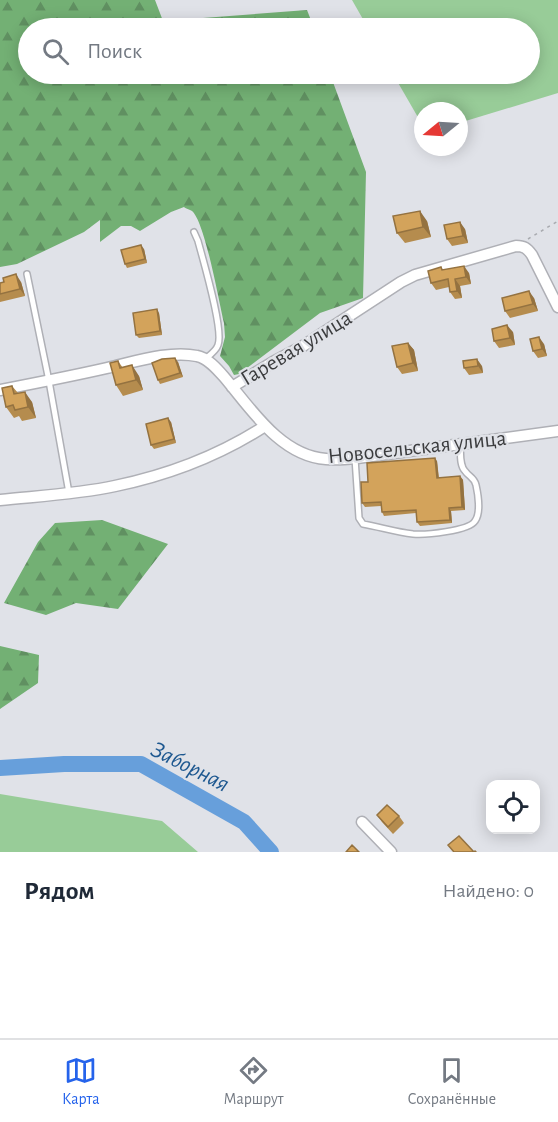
<!DOCTYPE html>
<html lang="ru">
<head>
<meta charset="utf-8">
<style>
	:root { --surface:#fff; --page:#f6f6f7; --text:#1f2937; --muted:#747a83; --line:#e0e1e3; --accent:#2563eb }
	body { margin:0; font-family:"Alegreya Sans",sans-serif; background:var(--page); color:var(--text) }
	.controls { position:absolute; right:18px; bottom:18px; display:grid; overflow:hidden; border-radius:12px; box-shadow:0 3px 15px #0003 }
	.controls button { width:54px; height:54px; display:grid; place-items:center; padding:0; border:0; border-bottom:2px solid var(--line); background:var(--surface); color:var(--text); font:30px sans-serif }
	.compass { position:absolute; left:414px; top:102px; width:54px; height:54px; border-radius:50%; background:var(--surface); box-shadow:0 3px 15px #0003; rotate:252deg }
	.list { margin:0; padding:0; list-style:none }
	h2 { display:flex; justify-content:space-between; align-items:center; height:78px; margin:0; padding:0 24px; font-size:26px }
	h2 small { font-size:20px; font-weight:400; color:var(--muted) }
	.icon { flex:none; width:33px; height:33px; fill:none; stroke:currentColor; stroke-width:2; stroke-linecap:round; stroke-linejoin:round }
	.map { position:relative; flex:none; width:558px; height:852px; overflow:hidden }
	.search { position:absolute; background:var(--surface); box-shadow:0 3px 15px #0003; left:18px; right:18px; top:18px; height:66px; display:flex; align-items:center; gap:15px; box-sizing:border-box; padding:0 21px; border-radius:33px; color:var(--muted); font-size:22px }
	.sheet { height:186px; background:var(--surface) }
	nav { display:flex; justify-content:space-around; align-items:center; box-sizing:border-box; height:84px; border-top:2px solid var(--line); background:var(--surface); font-size:16px; color:var(--muted) }
	nav a { display:grid; justify-items:center; gap:3px }
	nav .on { color:var(--accent) }
	.map>svg:first-child { display:block }
	.grass { fill:#98cc98 }
	.forest { fill:url(#forest-firs) }
	.lines { fill:none; stroke-linecap:round; stroke-linejoin:round }
	.river { stroke:#679fdb; stroke-width:16 }
	.lane-casing { stroke:#afb0b6; stroke-width:8 }
	.street-casing { stroke:#afb0b6; stroke-width:13 }
	.path { stroke:#a8aaaf; stroke-width:1.5; stroke-dasharray:3 4.5; stroke-linecap:butt }
	.lane { stroke:#fff; stroke-width:5 }
	.street { stroke:#fff; stroke-width:10 }
	.wall { fill:#b58c4e }
	.shaded-wall { fill:#947240 }
	.building { fill:#d3a35b; stroke:#947240; stroke-width:1.5 }
	.labels { text-anchor:middle; dominant-baseline:central; stroke-width:4.5; stroke-linejoin:round; paint-order:stroke }
	.street-label { font-size:22px; fill:#3b3c3e; stroke:#e0e2e8 }
	.water-label { font-size:24px; font-style:italic; fill:#1e5890; stroke:#e0e2e8 }
</style>
</head>
<body>
<div class="map">
<svg width="558" height="852" viewBox="0 0 558 852">
	<defs>
		<pattern id="forest-firs" width="22" height="20" patternUnits="userSpaceOnUse" patternTransform="scale(1.5)"><rect width="22" height="20" fill="#73b074"/><path d="M5 1l3.5 6h-7zM16 11l3.5 6h-7z" fill="#609061"/></pattern>
	</defs>
	<rect width="100%" height="100%" fill="#e0e2e8"/>
	<!-- grass -->
	<path class="grass" d="M352,0H558V93L459,123V111H423V126L393,74H530V28H368Z
		M0,794L162,821L198,852H0Z"/>
	<!-- forest -->
	<path class="forest" d="M0,0H155L163,21L307,10L314,28H28V74H330L366,172L363,298L320,313L239,374L234,375L229,366L220,356L225,337L224,323C219,302 205,222 192,211C190,210 185,208 184,207L171,212L140,231L131,226H121L100,242V220L84,232L17,264L0,267Z
		M102,520L168,544L118,609L76,603L46,615L4,603L38,542L55,523Z
		M0,646L39,655L38,683L0,709Z"/>
	<g class="lines">
		<!-- river -->
		<path class="river" d="M0,768L64,764H141L244,822L271,852"/>
		<defs>
			<path id="lane" d="M194,232L198,241C203,260 224,330 218,345C216,351 210,355 205,359
				M27,274L49,381L69,493
				M355,458L359,518L363,524C380,527 396,532 413,534C425,535 469,531 475,521C481,513 478,494 476,485C474,477 469,477 465,471C459,465 461,452 460,444"/>
			<path id="street" d="M232,387L273,362L303,346L401,282L415,275L516,246C524,246 527,248 532,255L558,307
				M0,390C36,383 72,376 107,368C134,362 170,350 197,356C208,358 218,370 225,378C251,409 281,456 326,459C336,460 347,459 357,458L558,431
				M0,500C38,496 78,494 115,486C168,475 220,455 265,426
				M362,822L391,852"/>
		</defs>
		<!-- lane casing -->
		<use href="#lane" class="lane-casing"/>
		<!-- street casing -->
		<use href="#street" class="street-casing"/>
		<!-- path -->
		<path class="path" d="M528,239L558,221"/>
		<!-- lane -->
		<use href="#lane" class="lane"/>
		<!-- street -->
		<use href="#street" class="street"/>
	</g>
	<!-- wall -->
	<path class="wall" d="M427,221L431,237L405,243L397,233Z
		M465,229L468,243L452,246L447,239Z
		M144,249L147,263L127,268L125,264Z
		M441,267L443,270L469,273L471,284L460,286L462,298L455,299L450,292L449,287L436,290L431,283Z
		M21,282L25,296L0,302V283Z
		M534,298L538,311L510,318L505,311Z
		M159,313L162,335L139,338L136,335Z
		M513,332L515,345L499,348L494,341Z
		M408,343L414,350L418,371L402,374L397,367Z
		M544,344L547,356L538,358L533,351Z
		M118,361L123,368L139,376L143,390L123,396L116,385Z
		M178,362L183,377L160,384L158,380Z
		M482,366L483,373L469,375L464,368Z
		M12,386L18,393L32,402L36,418L22,421L19,416L14,418L6,407Z
		M171,422L176,443L154,449L151,445Z
		M437,461L439,478L460,476L463,480L465,510L451,511L452,523L420,526L417,522L416,513L384,516L382,512L381,506L365,507L362,503L368,482Z
		M377,815L399,816L404,823L393,834L382,822Z"/>
	<!-- shaded-wall -->
	<path class="shaded-wall" d="M420,211L427,221L431,237L423,227Z
		M460,222L465,229L468,243L463,236Z
		M141,245L144,249L147,263L145,259Z
		M464,266L469,273L471,284L466,277Z
		M16,274L21,282L25,296L20,289Z
		M455,279L460,286L462,298L457,291Z
		M529,291L534,298L538,311L533,304Z
		M157,309L159,313L162,335L160,331Z
		M507,325L513,332L515,345L510,338Z
		M539,337L544,344L547,356L542,349Z
		M408,343L414,350L418,371L413,363Z
		M175,358L178,362L183,377L180,373Z
		M477,359L482,366L483,373L478,366Z
		M132,365L139,376L143,390L136,380Z
		M25,392L32,402L36,418L28,407Z
		M168,418L171,422L176,443L174,439Z
		M435,458L437,461L439,482L437,478Z
		M460,476L463,480L465,510L462,507Z
		M449,508L451,511L452,523L450,520Z"/>
	<!-- building -->
	<path class="building" d="M420,211L423,227L397,233L393,216Z
		M460,222L463,236L447,239L444,225Z
		M141,245L145,259L125,264L121,250Z
		M464,266L466,277L455,279L457,291L450,292L448,279L431,283L428,271L441,267L442,270Z
		M16,274L20,289L0,294V283L4,282L3,278Z
		M529,291L533,304L505,311L502,298Z
		M157,309L160,331L136,335L133,313Z
		M507,325L510,338L494,341L492,329Z
		M539,337L542,349L533,351L530,339Z
		M408,343L413,363L397,367L392,346Z
		M175,358L180,373L158,380L152,363L162,359Z
		M477,359L478,366L464,368L463,361Z
		M118,361L120,368L132,365L136,380L116,385L110,363Z
		M12,386L14,394L25,392L28,407L15,410L13,405L6,407L2,388Z
		M168,418L174,439L151,445L146,424Z
		M435,458L437,478L460,476L462,507L449,508L450,520L417,522L416,510L382,512L381,502L362,503L361,482H368L367,463Z
		M387,805L399,816L388,827L377,815Z
		M459,836L474,852L475,851L476,852H454L448,845Z
		M352,845L359,852H346Z"/>
	<g class="labels">
		<!-- street labels -->
		<g class="street-label">
			<text transform="translate(296 348) rotate(-31)">Гаревая улица</text>
			<text transform="translate(417 447) rotate(-6)">Новосельская улица</text>
		</g>
		<!-- water labels -->
		<g class="water-label">
			<text transform="translate(190 767) rotate(27)">Заборная</text>
		</g>
	</g>
</svg>
<div class="controls">
<button><svg class="icon" aria-label="locate" viewBox="0 0 24 24"><circle cx="12" cy="12" r="6"/><path d="M12 2v4M12 18v4M2 12h4M18 12h4"/></svg></button>
</div>
<svg class="compass" viewBox="-18 -18 36 36"><path d="M0-13l5 13h-10z" fill="#e53935"/><path d="M0 13l5-13h-10z" fill="#747a83"/></svg>
<div class="search"><svg class="icon" aria-label="search" viewBox="0 0 24 24"><circle cx="10" cy="10" r="6"/><path d="M15 15l6 6"/></svg>Поиск</div>
</div>
<section class="sheet">
<h2>Рядом<small>Найдено: 0</small></h2>
<ul class="list">
</ul>
</section>
<nav>
<a class="on"><svg class="icon" aria-label="map" viewBox="0 0 24 24"><path d="M3 6l6-2 6 2 6-2v14l-6 2-6-2-6 2zM9 4v14M15 6v14"/></svg>Карта</a>
<a><svg class="icon" aria-label="directions" viewBox="0 0 24 24"><path d="M12 3l9 9-9 9-9-9zM9 14v-3h6M13 9l2 2-2 2"/></svg>Маршрут</a>
<a><svg class="icon" aria-label="saved" viewBox="0 0 24 24"><path d="M7 4h10v16l-5-4-5 4z"/></svg>Сохранённые</a>
</nav>
</body>
</html>
